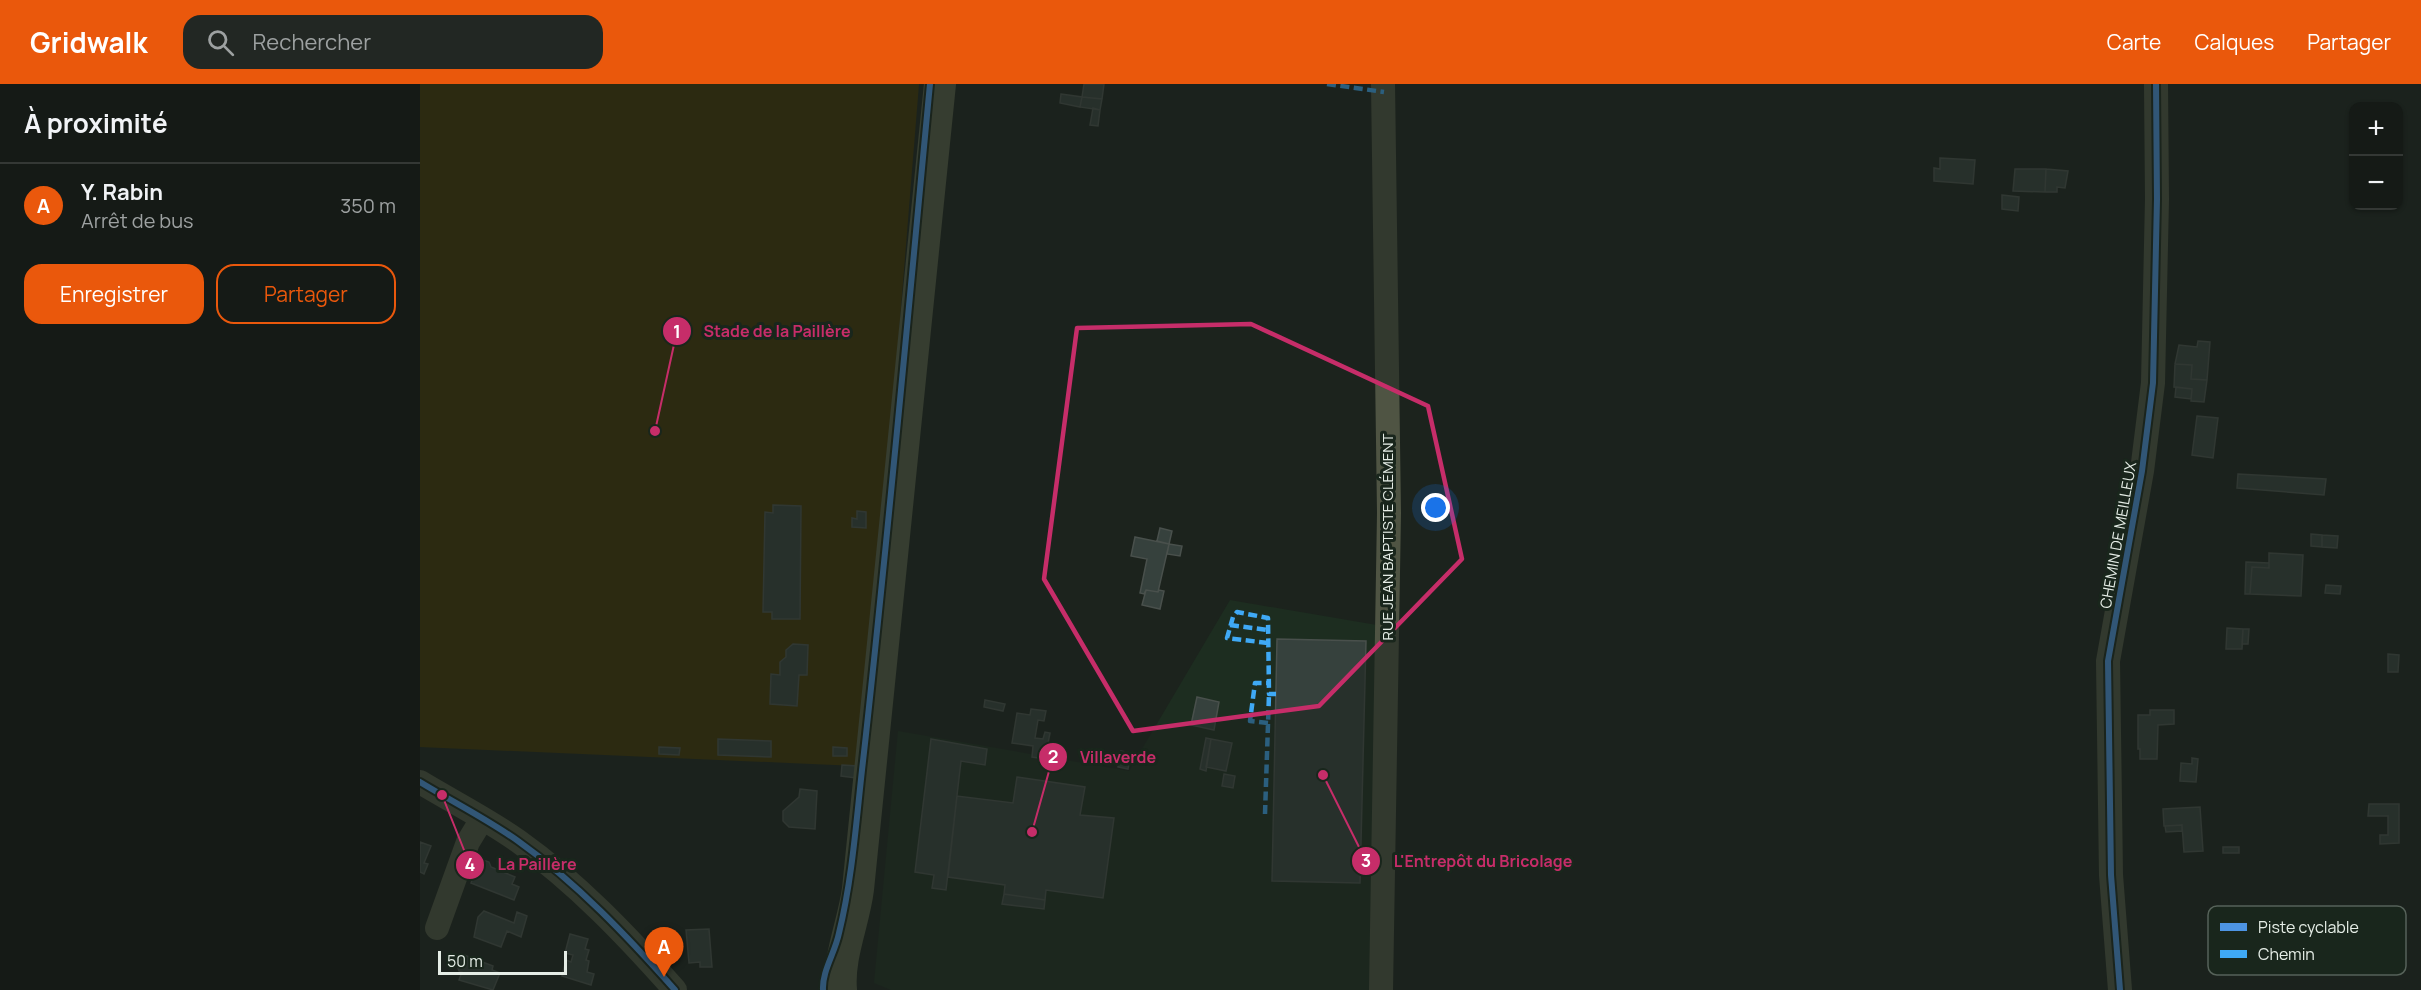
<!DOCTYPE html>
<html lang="fr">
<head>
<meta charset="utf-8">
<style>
	:root { --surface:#151a16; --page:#222723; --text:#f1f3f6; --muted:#9da1a1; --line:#343835; --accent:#ea580c }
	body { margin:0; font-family:Manrope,sans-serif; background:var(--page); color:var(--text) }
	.controls { position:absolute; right:18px; top:18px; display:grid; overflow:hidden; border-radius:12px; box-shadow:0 2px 4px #0004 }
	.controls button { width:54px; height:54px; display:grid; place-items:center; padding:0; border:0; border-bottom:2px solid var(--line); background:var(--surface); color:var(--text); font:30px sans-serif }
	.scale { position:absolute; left:18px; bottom:15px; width:129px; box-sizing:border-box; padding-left:6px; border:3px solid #e5ede6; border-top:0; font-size:16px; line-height:21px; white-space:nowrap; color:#e5ede6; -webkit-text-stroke:4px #19261c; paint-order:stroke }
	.you { position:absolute; left:1016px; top:424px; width:21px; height:21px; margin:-15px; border:4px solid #fff; border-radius:50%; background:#1a73e8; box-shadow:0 0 0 9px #1a73e833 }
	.badge { display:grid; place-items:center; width:39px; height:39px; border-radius:50%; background:var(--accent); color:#fff; font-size:20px; font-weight:700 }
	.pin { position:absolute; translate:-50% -50px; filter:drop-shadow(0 2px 3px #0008) }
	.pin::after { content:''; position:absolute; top:32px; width:21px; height:18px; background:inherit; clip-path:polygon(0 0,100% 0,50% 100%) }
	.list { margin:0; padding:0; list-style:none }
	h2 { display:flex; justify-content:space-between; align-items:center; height:78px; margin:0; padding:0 24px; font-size:26px }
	h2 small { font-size:20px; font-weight:400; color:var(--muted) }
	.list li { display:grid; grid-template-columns:39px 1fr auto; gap:18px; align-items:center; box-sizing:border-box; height:84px; padding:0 24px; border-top:2px solid var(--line) }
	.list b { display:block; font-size:22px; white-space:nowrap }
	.list p { margin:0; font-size:20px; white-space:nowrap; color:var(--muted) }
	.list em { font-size:20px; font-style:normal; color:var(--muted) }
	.actions { display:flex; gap:12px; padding:18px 24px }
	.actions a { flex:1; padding:14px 0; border:2px solid var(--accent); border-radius:18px; text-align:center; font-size:21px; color:var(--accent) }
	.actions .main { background:var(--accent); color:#fff }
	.icon { flex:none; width:33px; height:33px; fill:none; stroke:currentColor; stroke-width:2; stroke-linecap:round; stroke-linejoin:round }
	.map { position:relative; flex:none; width:2001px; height:906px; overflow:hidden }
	header { display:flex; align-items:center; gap:36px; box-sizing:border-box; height:84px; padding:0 30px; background:var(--accent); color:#fff }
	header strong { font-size:28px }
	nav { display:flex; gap:33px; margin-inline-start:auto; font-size:21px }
	.search { width:420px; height:54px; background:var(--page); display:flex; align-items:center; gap:15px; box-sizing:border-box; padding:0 21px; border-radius:18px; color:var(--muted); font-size:22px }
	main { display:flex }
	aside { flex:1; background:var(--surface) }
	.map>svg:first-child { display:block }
	.built { fill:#1d2d20 }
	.green { fill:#413404 }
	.building { fill:#36413d; stroke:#49504c; stroke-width:1.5 }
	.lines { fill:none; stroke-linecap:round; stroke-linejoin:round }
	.minor { stroke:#4f5443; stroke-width:24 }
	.major { stroke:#575d47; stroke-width:32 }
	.quiet { stroke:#3fa9f5; stroke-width:4.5; stroke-dasharray:9 4.5; stroke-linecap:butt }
	.cycleway-casing { stroke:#19261c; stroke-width:10 }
	.cycleway { stroke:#4d94e3; stroke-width:6 }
	.marked { fill:none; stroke:#c62d69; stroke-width:4.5; stroke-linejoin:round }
	.labels { text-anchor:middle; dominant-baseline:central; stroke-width:6; stroke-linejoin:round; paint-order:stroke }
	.street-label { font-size:15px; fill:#e5ede6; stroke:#19261c }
	.key { fill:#19261c; stroke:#566259; stroke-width:1.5 }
	.key-label { font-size:16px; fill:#e5ede6 }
	.leader { fill:none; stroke:#c62d69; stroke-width:2 }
	.callout-dot { fill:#c62d69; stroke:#19261c; stroke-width:2 }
	.mark-label { font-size:18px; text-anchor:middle; font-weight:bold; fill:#fff }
	.callout-label { font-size:16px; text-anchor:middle; font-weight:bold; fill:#c62d69; stroke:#19261c; stroke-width:6; stroke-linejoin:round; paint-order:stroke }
</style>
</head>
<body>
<header>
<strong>Gridwalk</strong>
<div class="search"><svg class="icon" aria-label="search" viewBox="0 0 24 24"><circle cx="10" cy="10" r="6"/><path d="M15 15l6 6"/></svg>Rechercher</div>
<nav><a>Carte</a><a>Calques</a><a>Partager</a></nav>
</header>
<main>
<aside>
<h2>À proximité<small></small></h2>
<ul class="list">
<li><span class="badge">A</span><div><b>Y. Rabin</b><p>Arrêt de bus</p></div><em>350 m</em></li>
</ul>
<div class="actions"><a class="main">Enregistrer</a><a>Partager</a></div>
</aside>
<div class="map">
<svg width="2001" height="906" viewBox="0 0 2001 906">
	<rect width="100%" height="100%" fill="#1c231d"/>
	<!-- built -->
	<path class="built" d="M810,516L957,541L953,906H471L454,899L478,647L709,687Z"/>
	<!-- green -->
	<path class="green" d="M0,0H499L478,260L438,682L0,663Z"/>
	<!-- building -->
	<path class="building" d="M664,0H684L682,15L662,13Z
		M641,10L662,13L660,23L640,19Z
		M662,13L682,15L680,26L660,23Z
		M673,24L680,26L678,42L670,41Z
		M1520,74L1555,76L1553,100L1514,97V84L1520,85Z
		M1595,85H1626L1625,108L1593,107Z
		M1626,85L1648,87L1645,104L1637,103V108H1625Z
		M1582,111L1599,113L1598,127L1582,125Z
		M1778,257L1790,258L1787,296L1771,295L1772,281L1755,280L1759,261L1777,263Z
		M1755,280L1772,281L1771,295L1787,296L1784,318L1771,317L1772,305L1754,303Z
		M1756,303L1772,305L1771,315L1755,313Z
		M1777,332L1798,334L1793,374L1772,371Z
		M1818,390L1906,395L1904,411L1817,404Z
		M353,421L381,422L380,535H352V528H343L345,428L353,429Z
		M437,427L446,428V444L432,443V434L437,435Z
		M740,444L752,447L749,460L737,457Z
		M1891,450L1902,451V463L1891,462Z
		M1902,451L1918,452L1917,464L1902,463Z
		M715,453L749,460L738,508L726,506L724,510L720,509L727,475L711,472Z
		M749,460L762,462L760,472L747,470Z
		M1849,469L1883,471L1881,512L1830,510L1832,483L1849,484Z
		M1826,478L1849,479V484L1832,483L1830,510H1825Z
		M1906,501L1921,502L1920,510L1905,509Z
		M726,506L738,508L739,506L744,507L740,525L722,521Z
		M1807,544L1823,545L1822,565H1806Z
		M1823,545H1829L1828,560H1822Z
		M857,555L946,557L940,799L852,797Z
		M373,560L388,561L387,591H379L377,622L350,620L351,590L360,591V578L366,573V566Z
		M1968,570L1979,571L1978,588H1968Z
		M777,613L799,618L794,646L771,641Z
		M565,616L585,620L583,627L564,623Z
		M611,625L626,627L624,637L618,636L615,654L623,655L625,648L630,649L625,675L612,673L613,662L592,659L597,629L610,631Z
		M1730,626H1754V640L1738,641L1737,675H1720V665H1718V631H1730Z
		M786,654L791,655L786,687L780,685Z
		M298,655L351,657V673L298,671Z
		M511,655L567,665L565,681L541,677L526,806L512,804L514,791L495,788Z
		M791,655L812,659L806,687L786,683Z
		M239,663L260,664L259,671L239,670Z
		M413,663L427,664V672H413Z
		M701,667L711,669L708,685L698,683Z
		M1772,674L1778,675L1776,698L1760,697L1761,679L1772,680Z
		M422,681L438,682L436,694L421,692Z
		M804,690L815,692L813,704L802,702Z
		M597,693L665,703L660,731L694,734L683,814L626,806L625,816L584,810L585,801L528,793L537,712L593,719Z
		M380,705L397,707L395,745L369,743L363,737V727L379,713Z
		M1949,720H1979V759L1960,760V751H1968V732H1948Z
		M1780,723L1783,767L1764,768L1762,741L1744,742L1743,725Z
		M1762,741V747L1746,748L1745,742Z
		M0,758L11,762L4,779L8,780L4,790L0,788Z
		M1803,763H1819V769H1803Z
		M60,775L69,778L71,783L95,793L92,800L99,803L94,816L51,799Z
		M584,810L625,816L624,825L582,820Z
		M64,827L94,839L97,828L107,832L101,853L87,847L81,863L54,853L58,833Z
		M289,845L292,883H280V878L269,879L266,846Z
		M150,850L168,855L165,865L169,866L166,876L169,877L167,888L174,890L171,901L142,892L146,876L151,878L153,871L145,869Z
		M44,871L73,882L72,886L80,889L73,906L39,896L42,888L39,887L37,881Z"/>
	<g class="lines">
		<!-- minor -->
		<path class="minor" d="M0,698C33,718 67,735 98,757C157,799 208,853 255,906
			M17,844L48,758L62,735
			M961,906L969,429L963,0
			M1700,906L1691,791L1688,577L1722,387L1733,299L1737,115L1736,0"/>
		<!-- major -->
		<path class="major" d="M421,906C418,872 434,838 438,805L520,0"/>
		<!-- quiet -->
		<path class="quiet" d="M907,0L964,8
			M810,541L848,546
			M848,559L807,554L813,533L817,528L848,534L849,610H856
			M848,639L830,637L835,599H849
			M845,730L849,610"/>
		<defs>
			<path id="cycleway" d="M0,698C33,718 67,735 98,757C157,799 208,853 255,906
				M403,906C402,887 415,869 419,849C432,796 436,740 442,686C468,458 488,229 510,0
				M1700,906L1691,791L1688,577L1722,387L1733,299L1737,115L1736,0"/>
		</defs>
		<!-- cycleway casing -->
		<use href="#cycleway" class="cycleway-casing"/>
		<!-- cycleway -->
		<use href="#cycleway" class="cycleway"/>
	</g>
	<!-- marked area -->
	<path d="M0 0H2001V906H0ZM831,240L1008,322L1042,475L899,622L713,647L624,495L657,244Z" fill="#1c231d" fill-opacity=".55" fill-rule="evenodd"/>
	<path class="marked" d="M831,240L1008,322L1042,475L899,622L713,647L624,495L657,244Z"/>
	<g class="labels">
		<!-- street labels -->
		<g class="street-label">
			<text transform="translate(1698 451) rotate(-80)">CHEMIN DE MEILLEUX</text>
			<text transform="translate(967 453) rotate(-90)">RUE JEAN BAPTISTE CLÉMENT</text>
		</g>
	</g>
	<!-- legend -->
	<rect x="1788" y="822" width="198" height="69" rx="9" class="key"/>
	<rect x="1800" y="839" width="27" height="8" fill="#4d94e3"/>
	<rect x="1800" y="866" width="27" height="8" fill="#3fa9f5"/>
	<g class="key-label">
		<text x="1838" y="849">Piste cyclable</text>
		<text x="1838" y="876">Chemin</text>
	</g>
	<!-- callouts -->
	<path class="leader" d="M235 347L257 247M612 748L633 673M903 691L946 777M22 711L50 781"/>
	<g class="callout-dot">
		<circle cx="235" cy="347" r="6"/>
		<circle cx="612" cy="748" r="6"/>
		<circle cx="903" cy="691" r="6"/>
		<circle cx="22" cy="711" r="6"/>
		<circle cx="257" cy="247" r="15"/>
		<circle cx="633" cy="673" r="15"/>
		<circle cx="946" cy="777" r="15"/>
		<circle cx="50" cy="781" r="15"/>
	</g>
	<g class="mark-label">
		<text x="257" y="254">1</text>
		<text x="633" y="679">2</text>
		<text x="946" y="783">3</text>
		<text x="50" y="787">4</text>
	</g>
	<g class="callout-label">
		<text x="357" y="253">Stade de la Paillère</text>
		<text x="698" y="679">Villaverde</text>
		<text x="1063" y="783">L'Entrepôt du Bricolage</text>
		<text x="117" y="786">La Paillère</text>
	</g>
</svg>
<div class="controls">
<button>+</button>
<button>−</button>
</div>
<div class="scale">50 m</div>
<div class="you"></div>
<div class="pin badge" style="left:244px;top:893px">A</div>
</div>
</main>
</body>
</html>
